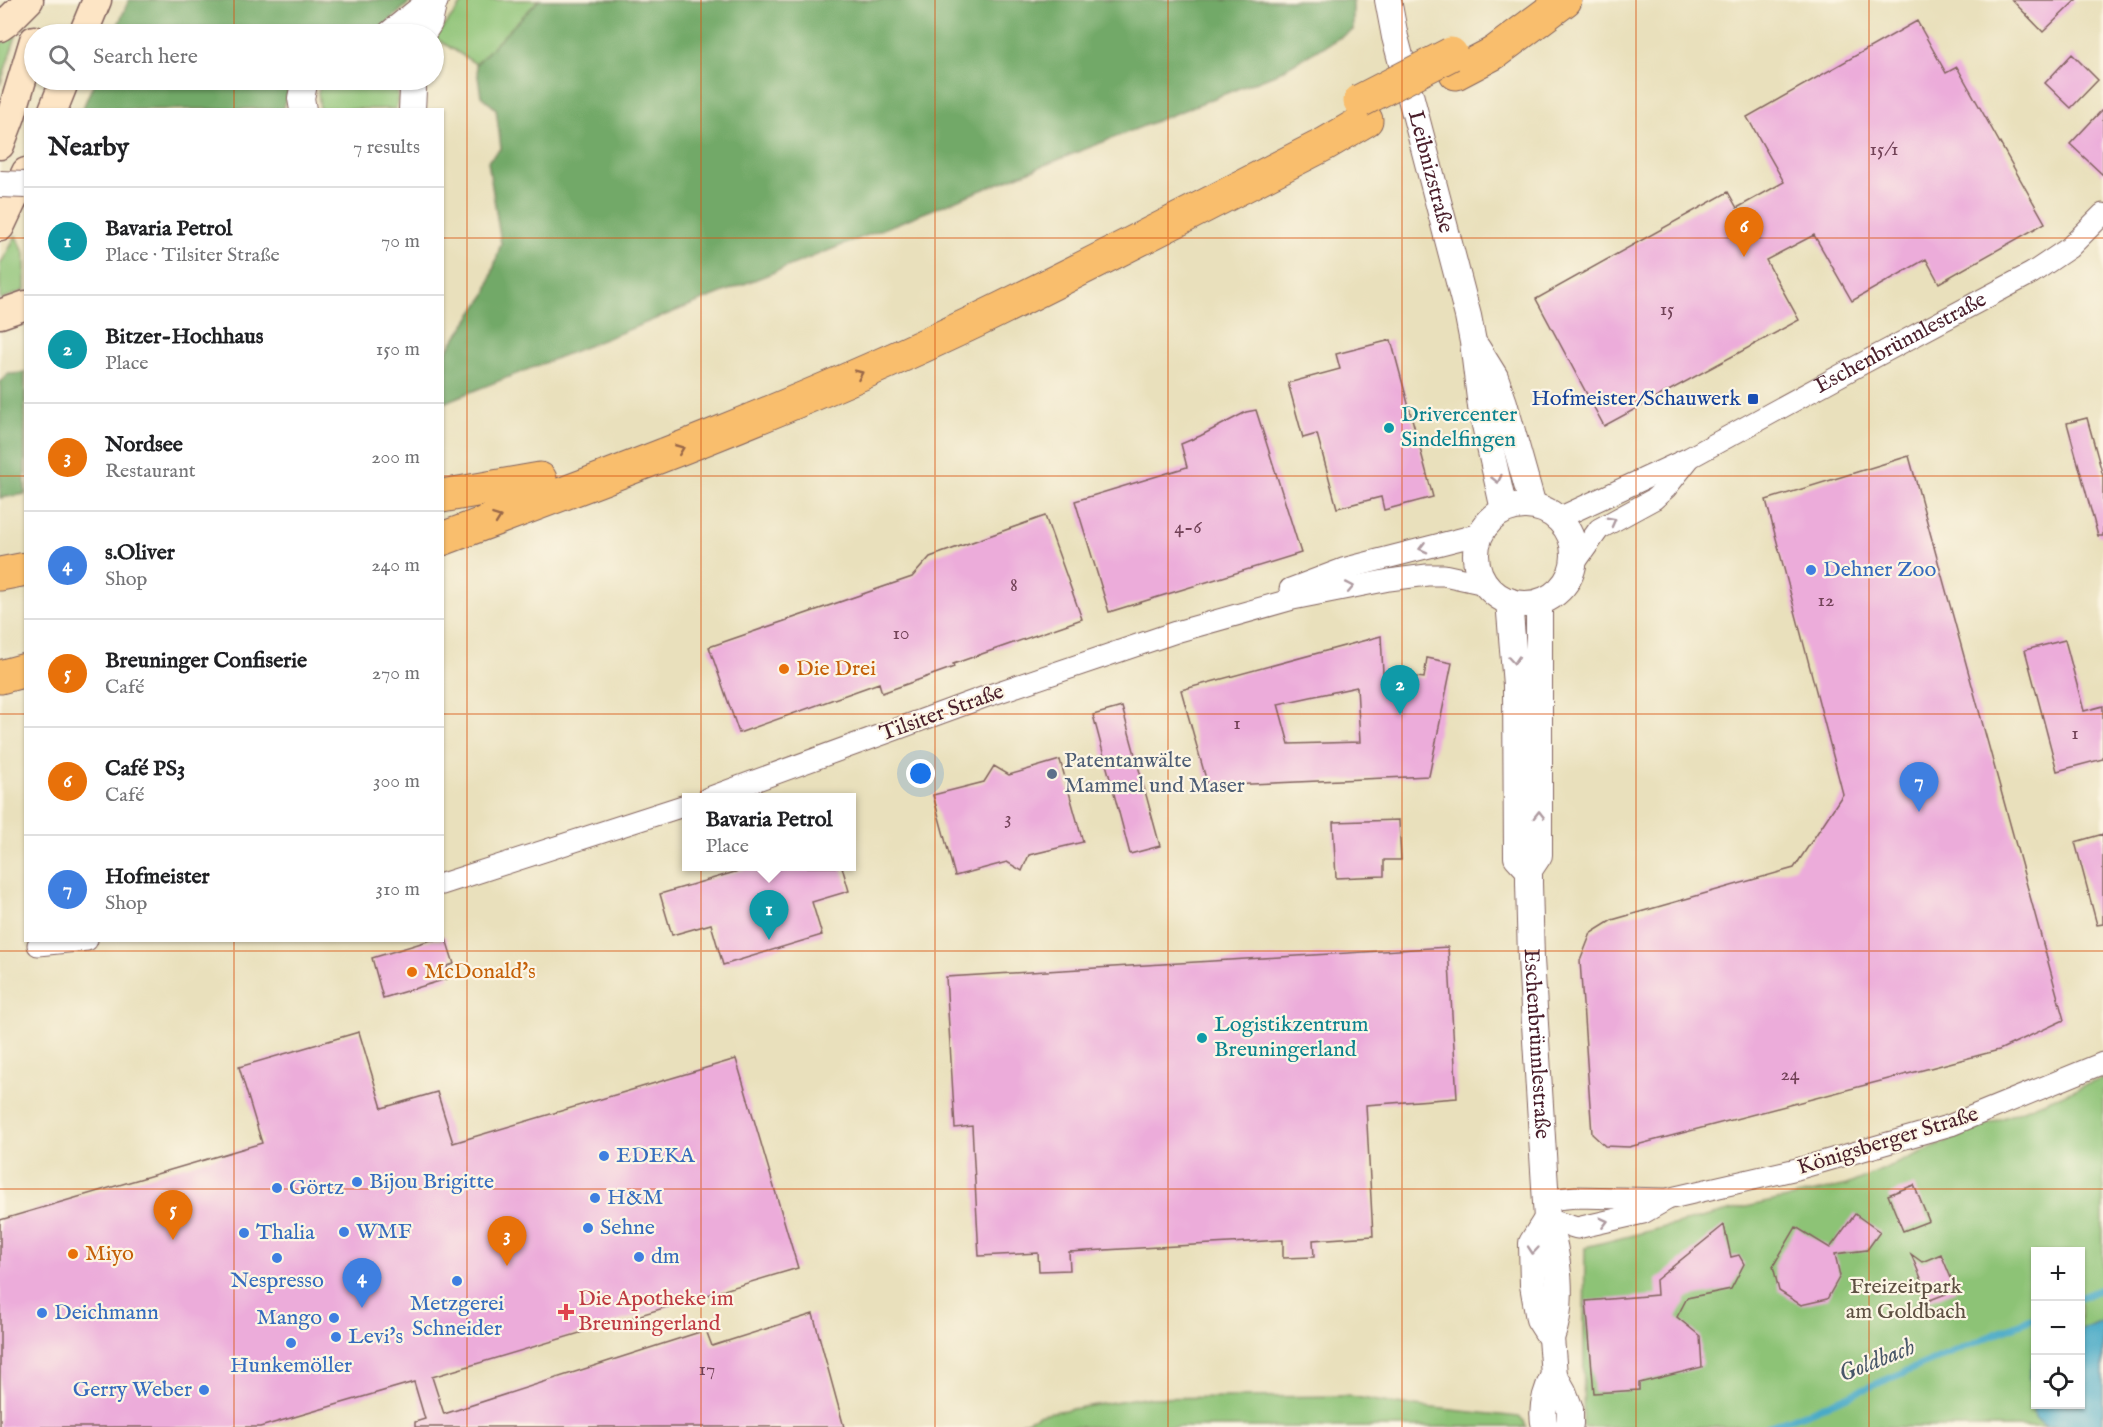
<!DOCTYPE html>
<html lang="en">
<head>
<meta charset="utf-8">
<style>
	:root { --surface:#fff; --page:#f6f6f6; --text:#202124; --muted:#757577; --line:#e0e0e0; --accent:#d1495b }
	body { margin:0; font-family:"IM FELL English",serif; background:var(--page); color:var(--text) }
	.controls { position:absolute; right:18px; bottom:18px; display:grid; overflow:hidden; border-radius:0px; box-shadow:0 2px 4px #0004 }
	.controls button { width:54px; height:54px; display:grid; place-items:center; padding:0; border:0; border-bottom:2px solid var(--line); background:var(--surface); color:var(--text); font:30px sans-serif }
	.you { position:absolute; left:921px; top:774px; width:21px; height:21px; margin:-15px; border:4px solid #fff; border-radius:50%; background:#1a73e8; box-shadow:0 0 0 9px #1a73e833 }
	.badge { display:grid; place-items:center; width:39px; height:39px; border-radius:50%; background:var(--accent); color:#fff; font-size:20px; font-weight:700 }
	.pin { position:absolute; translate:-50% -50px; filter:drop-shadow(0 2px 3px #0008) }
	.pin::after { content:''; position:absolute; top:32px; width:21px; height:18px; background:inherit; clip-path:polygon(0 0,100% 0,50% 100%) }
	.popup { position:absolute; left:682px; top:793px; width:174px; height:78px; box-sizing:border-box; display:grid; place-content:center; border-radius:0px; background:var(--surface); filter:drop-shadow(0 2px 4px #0005); font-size:20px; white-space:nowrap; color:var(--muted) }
	.popup b { font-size:22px; color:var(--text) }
	.popup::after { content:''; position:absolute; left:50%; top:100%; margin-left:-12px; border:12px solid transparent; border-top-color:var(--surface) }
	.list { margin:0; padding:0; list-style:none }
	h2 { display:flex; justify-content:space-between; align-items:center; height:78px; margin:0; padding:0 24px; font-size:26px }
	h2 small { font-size:20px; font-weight:400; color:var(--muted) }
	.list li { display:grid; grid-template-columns:39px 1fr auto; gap:18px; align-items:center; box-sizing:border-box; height:108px; padding:0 24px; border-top:2px solid var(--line) }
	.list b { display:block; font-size:22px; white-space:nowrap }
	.list p { margin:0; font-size:20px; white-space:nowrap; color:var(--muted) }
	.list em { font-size:20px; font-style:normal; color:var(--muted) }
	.icon { flex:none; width:33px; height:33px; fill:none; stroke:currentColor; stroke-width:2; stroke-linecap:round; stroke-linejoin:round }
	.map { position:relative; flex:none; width:2103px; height:1427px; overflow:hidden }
	.search { position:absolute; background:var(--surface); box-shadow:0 2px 4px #0004; left:24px; top:24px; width:420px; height:66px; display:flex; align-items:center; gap:15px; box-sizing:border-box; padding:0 21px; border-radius:33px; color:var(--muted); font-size:22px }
	.panel { position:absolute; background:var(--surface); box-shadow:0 2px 4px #0004; left:24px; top:108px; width:420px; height:834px; border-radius:0px }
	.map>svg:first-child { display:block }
	.green { fill:#8dc376; stroke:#6c7150; stroke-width:1.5; fill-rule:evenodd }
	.forest { fill:#72a967; stroke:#5e6449; stroke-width:1.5 }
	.water { fill:#48aac7; stroke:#496479; stroke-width:1.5 }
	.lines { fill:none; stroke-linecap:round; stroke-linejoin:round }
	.stream { stroke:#48aac7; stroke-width:7 }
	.building { fill:#ecacda; fill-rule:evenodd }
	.minor-casing { stroke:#82635e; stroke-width:23 }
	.tertiary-casing { stroke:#82635e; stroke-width:28 }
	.secondary-casing { stroke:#82635e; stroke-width:31 }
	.motorway-casing { stroke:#82635e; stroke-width:35 }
	.minor { stroke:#fff; stroke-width:21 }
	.tertiary { stroke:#fff; stroke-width:26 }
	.secondary { stroke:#fde5c5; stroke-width:28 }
	.motorway { stroke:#f9be6d; stroke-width:33 }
	.tertiary-bridge-casing { stroke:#82635e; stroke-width:28; stroke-linecap:butt }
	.motorway-bridge-casing { stroke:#82635e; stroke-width:35; stroke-linecap:butt }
	.tertiary-bridge { stroke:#fff; stroke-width:26 }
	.motorway-bridge { stroke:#f9be6d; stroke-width:33 }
	.oneway { stroke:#996749 }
	.oneway2 { stroke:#ae9aa0 }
	.grid { fill:none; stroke:#d8530f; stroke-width:1.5; stroke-opacity:0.55 }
	.transit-dot { fill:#1a4fb4; stroke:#fcf5e5; stroke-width:2 }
	.culture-dot { fill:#0f9aa8; stroke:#fcf5e5; stroke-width:2 }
	.shop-dot { fill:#3f7fe0; stroke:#fcf5e5; stroke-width:2 }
	.food-dot { fill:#e8710a; stroke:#fcf5e5; stroke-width:2 }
	.service-dot { fill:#5c6f8a; stroke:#fcf5e5; stroke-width:2 }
	.health-dot { fill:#e0444e; stroke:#fcf5e5; stroke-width:2 }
	.labels { text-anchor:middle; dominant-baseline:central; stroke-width:4.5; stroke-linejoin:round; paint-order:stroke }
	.number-label { font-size:20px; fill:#724257 }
	.street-label { font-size:22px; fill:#4a1f2b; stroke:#fcf5e5 }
	.transit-label { font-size:22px; fill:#164399; stroke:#fcf5e5; text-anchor:end }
	.culture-label { font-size:22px; fill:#0d838f; stroke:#fcf5e5; text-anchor:start }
	.shop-label { font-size:22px; fill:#366cbe; stroke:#fcf5e5; text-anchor:start }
	.food-label { font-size:22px; fill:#c56008; stroke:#fcf5e5; text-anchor:start }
	.service-label { font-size:22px; fill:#4e5e75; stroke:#fcf5e5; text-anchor:start }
	.park-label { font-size:22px; fill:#5e5042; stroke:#fcf5e5 }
	.health-label { font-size:22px; fill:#be3a42; stroke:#fcf5e5; text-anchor:start }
	.water-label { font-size:24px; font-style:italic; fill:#495769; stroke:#fcf5e5 }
</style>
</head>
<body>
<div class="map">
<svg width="2103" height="1427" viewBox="0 0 2103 1427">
	<rect width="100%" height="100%" fill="#fcf5e5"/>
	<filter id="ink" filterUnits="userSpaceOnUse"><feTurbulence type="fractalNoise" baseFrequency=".0167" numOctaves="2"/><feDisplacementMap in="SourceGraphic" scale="12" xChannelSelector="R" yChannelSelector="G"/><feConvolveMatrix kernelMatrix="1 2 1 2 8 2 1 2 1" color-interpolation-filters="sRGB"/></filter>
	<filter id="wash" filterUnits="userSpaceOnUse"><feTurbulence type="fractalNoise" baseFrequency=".008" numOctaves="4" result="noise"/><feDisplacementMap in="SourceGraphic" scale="24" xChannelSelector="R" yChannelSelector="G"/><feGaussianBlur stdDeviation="1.35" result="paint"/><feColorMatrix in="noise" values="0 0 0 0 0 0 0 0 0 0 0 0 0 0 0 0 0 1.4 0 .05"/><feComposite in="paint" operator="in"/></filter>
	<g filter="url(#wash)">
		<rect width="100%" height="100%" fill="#e9e0bc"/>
		<!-- green -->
		<path class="green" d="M465,0H539L476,64L435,38Z
			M14,34L16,36L0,85V44Z
			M323,80H394L398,96L396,109H320L318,92Z
			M16,236L25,254V290L0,300V265Z
			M2103,1078V1427H1583L1585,1247L1741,1208L1847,1185L1978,1128ZM2036,1252H2080V1404H2036Z
			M1350,1396L1395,1404L1519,1417L1524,1421L1526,1427H1014L1041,1414L1138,1398Z"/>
		<!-- forest -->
		<path class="forest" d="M129,0H412L382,28L337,32L332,34H114Z
			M539,0H1353V30L1275,74L443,403V356L486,294L501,243L488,161L501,148L496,109L481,96L476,64Z
			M95,80H292L283,109L82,110Z
			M25,373V494L0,498V383L8,374Z"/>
		<!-- water -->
		<path class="water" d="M2103,1320V1427H2046L2035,1418L2029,1376L2035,1350L2036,1404H2080L2081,1330Z"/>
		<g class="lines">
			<!-- stream -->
			<path class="stream" d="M2080,1298L2103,1288
				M1767,1427L1807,1413L2036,1317"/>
		</g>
		<g id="blocks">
			<!-- building -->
			<path class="building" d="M2012,0H2076L2043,32Z
				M1917,21L1946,73L1957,67L2045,223L1939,283L1926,259L1852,301L1814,235L1766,260L1799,320L1604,426L1536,299L1728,192L1737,208L1784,182L1747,117Z
				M2072,54L2098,80L2071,108L2045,83Z
				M2103,109V175L2070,144Z
				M1391,340L1433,497L1384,510L1381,497L1337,508L1317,434L1303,438L1288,383L1340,369L1336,354Z
				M1256,410L1301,553L1109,612L1075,501L1187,467L1181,444L1200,436L1246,412Z
				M2087,418L2103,476V536H2098L2067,423Z
				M1909,456L2064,1020L1999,1050L1629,1147L1605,1146L1592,1134L1580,961L1591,933L1612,920L1794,868L1843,794L1766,500Z
				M1045,516L1082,619L953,664L954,667L882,693L879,683L739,733L709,647L912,577L930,557Z
				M1381,636L1383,673L1424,678L1427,658L1452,663L1429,776L1208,786L1181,690ZM1357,687L1360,742L1289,744L1278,704Z
				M2065,640L2084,711L2103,706V759L2057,771L2025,650Z
				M1122,707L1160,846L1130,854L1093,715Z
				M1060,760L1083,842L1029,855L1022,871L1007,862L955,876L933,795L984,782L994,766L1009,775Z
				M1399,820L1401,860H1384V876L1336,878L1333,822Z
				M2103,834V924L2097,925L2075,842Z
				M752,867H842L849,891L812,902L822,935L723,965L711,924L672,935L660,894Z
				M445,936L454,964L447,966L450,978L383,998L372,958L431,940H442V937Z
				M1448,947L1457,1098L1366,1105L1373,1236L1313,1240L1314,1257L1283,1258V1240L1069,1252L1070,1270L1039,1271L1038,1253L979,1256L972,1126L955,1128L946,977Z
				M359,1032L382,1108L437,1092L453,1143L736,1059L798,1268L432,1377L444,1414L706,1330L712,1346L813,1314L844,1427H415V1422L425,1419L414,1382L260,1427H0V1220L262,1143L239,1067Z
				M1914,1185L1929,1221L1903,1231L1888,1195Z
				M1855,1214L1880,1232L1867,1250L1835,1254L1840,1276L1827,1299L1801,1305L1779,1291L1773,1266L1796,1227L1830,1248Z
				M1724,1225L1731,1257L1739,1255L1744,1264L1731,1289L1687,1298L1677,1317L1700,1336L1702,1367L1639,1383V1390L1594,1393L1586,1301L1657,1295L1656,1280Z
				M1911,1254L1922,1262L1941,1254L1956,1290L1930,1300Z"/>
		</g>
	</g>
	<g filter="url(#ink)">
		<use href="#blocks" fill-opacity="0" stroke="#82635e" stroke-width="1.5"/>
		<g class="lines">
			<defs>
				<g id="minor">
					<path id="s1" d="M1559,518L1689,458L1852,369L2032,273L2069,248L2103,214"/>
					<path d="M1574,564L1599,529L1654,499L1666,488L1689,459"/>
					<path d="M1290,589L1343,569L1480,534"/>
					<path d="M708,798L990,695L1176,632L1293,599L1389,580L1427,575H1444L1485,584"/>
					<path d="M442,884L686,805"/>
					<path d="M38,945L87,940"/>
					<path d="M1546,1200L1576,1197L1667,1199L1797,1169L1951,1125L2103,1063"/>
					<path d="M1547,1219L1577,1228L1643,1213L1666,1200"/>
				</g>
				<g id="tertiary">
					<path id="s2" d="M1388,0L1395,37L1468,316L1473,342L1481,407L1504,510"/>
					<path d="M390,34L421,9L435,0"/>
					<path d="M422,34L429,23L434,1"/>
					<path d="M409,80L413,90L412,110"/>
					<path d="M303,110L301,98L305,80"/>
					<path d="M1477,348L1495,377L1504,403L1533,506"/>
					<circle cx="1525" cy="555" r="49"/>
					<path d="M1509,601L1516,685L1517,857L1529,870"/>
					<path id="s3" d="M1539,603V855L1529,870V883L1531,959L1547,1219C1558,1252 1565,1305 1551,1338"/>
					<path d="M1547,1219L1532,1243L1533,1285L1539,1319L1551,1338L1554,1375L1563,1391L1570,1409V1424L1568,1427"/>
					<path d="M1545,1427C1540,1409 1546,1391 1554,1375"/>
				</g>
				<path id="secondary" d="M0,27L7,22L29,0
					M83,34L97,0
					M53,110L65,80
					M0,145L11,116L34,40
					M0,227L26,172
					M0,314L26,305"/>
				<path id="motorway" d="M1456,73L1494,53L1565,0
					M442,496L540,479
					M442,539C622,472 801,405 974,322C1092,265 1208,204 1325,144L1366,120
					M0,574L26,569
					M0,677L26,670"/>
			</defs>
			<!-- minor casing -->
			<use href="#minor" class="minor-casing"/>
			<!-- tertiary casing -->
			<use href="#tertiary" class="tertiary-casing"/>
			<!-- secondary casing -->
			<use href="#secondary" class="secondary-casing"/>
			<!-- motorway casing -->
			<use href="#motorway" class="motorway-casing"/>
			<!-- minor -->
			<use href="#minor" class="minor"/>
			<!-- tertiary -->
			<use href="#tertiary" class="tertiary"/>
			<!-- secondary -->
			<use href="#secondary" class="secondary"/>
			<!-- motorway -->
			<use href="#motorway" class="motorway"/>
			<defs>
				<path id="tertiary-bridge" d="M0,184L26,185"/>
				<path id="motorway-bridge" d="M1360,101L1451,54"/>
			</defs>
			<!-- tertiary-bridge casing -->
			<use href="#tertiary-bridge" class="tertiary-bridge-casing"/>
			<!-- motorway-bridge casing -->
			<use href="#motorway-bridge" class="motorway-bridge-casing"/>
			<!-- tertiary-bridge -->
			<use href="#tertiary-bridge" class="tertiary-bridge"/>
			<!-- motorway-bridge -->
			<use href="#motorway-bridge" class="motorway-bridge"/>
		</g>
		<!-- one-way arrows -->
		<defs><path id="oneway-chevron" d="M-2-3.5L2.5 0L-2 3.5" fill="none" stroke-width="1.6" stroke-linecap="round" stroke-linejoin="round" transform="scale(1.5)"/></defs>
		<g class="oneway">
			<use href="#oneway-chevron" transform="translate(859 374) rotate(-24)"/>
			<use href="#oneway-chevron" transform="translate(680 449) rotate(-22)"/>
			<use href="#oneway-chevron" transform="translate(497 518) rotate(-20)"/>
		</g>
		<g class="oneway2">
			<use href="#oneway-chevron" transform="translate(1497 479) rotate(77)"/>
			<use href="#oneway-chevron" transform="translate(1612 521) rotate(-28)"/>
			<use href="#oneway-chevron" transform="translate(1423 548) rotate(166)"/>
			<use href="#oneway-chevron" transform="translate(1350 587) rotate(-11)"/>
			<use href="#oneway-chevron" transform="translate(1514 660) rotate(85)"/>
			<use href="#oneway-chevron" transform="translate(1539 815) rotate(-90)"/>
			<use href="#oneway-chevron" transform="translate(1604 1222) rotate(-14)"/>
			<use href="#oneway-chevron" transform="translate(1533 1250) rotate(95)"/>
		</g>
	</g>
	<!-- grid -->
	<path class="grid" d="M234,0V34M467,0V1427M701,0V1427M935,0V1427M1168,0V1427M1402,0V1427M1636,0V1427M1869,0V1427M234,80V110M0,238H26M442,238H2103M0,476H26M442,476H2103M0,714H26M442,714H2103M234,940V1427M0,951H2103M0,1189H2103"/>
	<!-- markers -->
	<rect class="transit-dot" x="1747" y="393" width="12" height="12" rx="3"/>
	<g class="culture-dot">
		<circle cx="1389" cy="428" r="6"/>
		<circle cx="1202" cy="1038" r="6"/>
	</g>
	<g class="shop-dot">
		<circle cx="1811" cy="570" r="6"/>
		<circle cx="604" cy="1156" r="6"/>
		<circle cx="357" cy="1182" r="6"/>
		<circle cx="277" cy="1188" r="6"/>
		<circle cx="595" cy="1198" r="6"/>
		<circle cx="588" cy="1228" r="6"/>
		<circle cx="344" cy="1232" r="6"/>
		<circle cx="244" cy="1233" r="6"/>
		<circle cx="639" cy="1257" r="6"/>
		<circle cx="277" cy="1258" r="6"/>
		<circle cx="457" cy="1281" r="6"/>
		<circle cx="42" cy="1313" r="6"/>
		<circle cx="334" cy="1318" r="6"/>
		<circle cx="336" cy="1337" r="6"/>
		<circle cx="291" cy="1343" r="6"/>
		<circle cx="204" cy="1390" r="6"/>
	</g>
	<g class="food-dot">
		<circle cx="784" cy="669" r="6"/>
		<circle cx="412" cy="972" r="6"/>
		<circle cx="73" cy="1254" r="6"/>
	</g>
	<circle class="service-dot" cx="1052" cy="774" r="6"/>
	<path class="health-dot" d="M563 1303h6v6h6v6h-6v6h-6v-6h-6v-6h6z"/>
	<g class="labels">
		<!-- number labels -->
		<g class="number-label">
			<text x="1884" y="149">15/1</text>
			<text x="1667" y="309">15</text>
			<text x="1188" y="527">4-6</text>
			<text x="1014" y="585">8</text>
			<text x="1826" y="600">12</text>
			<text x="901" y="633">10</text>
			<text x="1237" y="723">1</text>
			<text x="2075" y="733">1</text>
			<text x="1008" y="818">3</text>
			<text x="1790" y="1074">24</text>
			<text x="707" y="1369">17</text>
		</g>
		<!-- street labels -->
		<g class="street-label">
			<text stroke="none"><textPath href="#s2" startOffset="177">Leibnizstraße</textPath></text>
			<text stroke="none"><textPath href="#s1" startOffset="384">Eschenbrünnlestraße</textPath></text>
			<text transform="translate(942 713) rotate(-20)">Tilsiter Straße</text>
			<text stroke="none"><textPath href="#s3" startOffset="444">Eschenbrünnlestraße</textPath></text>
			<text transform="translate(1888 1141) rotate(-17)">Königsberger Straße</text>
		</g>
		<!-- transit labels -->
		<g class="transit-label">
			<text x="1741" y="399">Hofmeister/Schauwerk</text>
		</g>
		<!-- culture labels -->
		<g class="culture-label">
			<text x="1401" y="415">Drivercenter<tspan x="1401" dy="25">Sindelfingen</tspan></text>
			<text x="1214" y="1025">Logistikzentrum<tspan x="1214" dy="25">Breuningerland</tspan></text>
		</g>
		<!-- shop labels -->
		<g class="shop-label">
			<text x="1823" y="570">Dehner Zoo</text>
			<text x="616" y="1156">EDEKA</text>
			<text x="369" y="1182">Bijou Brigitte</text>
			<text x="289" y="1188">Görtz</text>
			<text x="607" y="1198">H&amp;M</text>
			<text x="600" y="1228">Sehne</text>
			<text x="356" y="1232">WMF</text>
			<text x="256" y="1233">Thalia</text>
			<text x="651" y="1257">dm</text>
			<text x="277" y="1281" text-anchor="middle">Nespresso</text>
			<text x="457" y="1304" text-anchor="middle">Metzgerei<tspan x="457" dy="25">Schneider</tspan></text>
			<text x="54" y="1313">Deichmann</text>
			<text x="322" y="1318" text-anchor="end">Mango</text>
			<text x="348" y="1337">Levi's</text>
			<text x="291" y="1366" text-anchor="middle">Hunkemöller</text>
			<text x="192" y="1390" text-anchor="end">Gerry Weber</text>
		</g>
		<!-- food labels -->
		<g class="food-label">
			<text x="796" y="669">Die Drei</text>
			<text x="424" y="972">McDonald's</text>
			<text x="85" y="1254">Miyo</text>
		</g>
		<!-- service labels -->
		<g class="service-label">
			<text x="1064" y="761">Patentanwälte<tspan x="1064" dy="25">Mammel und Maser</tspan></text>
		</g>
		<!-- park labels -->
		<g class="park-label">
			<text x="1906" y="1287">Freizeitpark<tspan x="1906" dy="25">am Goldbach</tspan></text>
		</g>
		<!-- health labels -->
		<g class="health-label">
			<text x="578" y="1299">Die Apotheke im<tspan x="578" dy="25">Breuningerland</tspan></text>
		</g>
		<!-- water labels -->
		<g class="water-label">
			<text transform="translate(1877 1361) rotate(-22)">Goldbach</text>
		</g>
	</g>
</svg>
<div class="controls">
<button>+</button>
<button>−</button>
<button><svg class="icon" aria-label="locate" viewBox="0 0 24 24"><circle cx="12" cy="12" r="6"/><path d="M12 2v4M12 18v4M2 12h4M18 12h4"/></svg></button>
</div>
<div class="you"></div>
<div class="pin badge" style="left:769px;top:940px;background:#0f9aa8">1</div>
<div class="popup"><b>Bavaria Petrol</b>Place</div>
<div class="pin badge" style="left:1400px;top:715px;background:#0f9aa8">2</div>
<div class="pin badge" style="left:507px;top:1266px;background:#e8710a">3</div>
<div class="pin badge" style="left:362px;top:1308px;background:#3f7fe0">4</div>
<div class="pin badge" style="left:173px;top:1240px;background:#e8710a">5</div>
<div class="pin badge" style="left:1744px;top:257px;background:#e8710a">6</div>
<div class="pin badge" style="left:1919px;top:812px;background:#3f7fe0">7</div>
<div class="search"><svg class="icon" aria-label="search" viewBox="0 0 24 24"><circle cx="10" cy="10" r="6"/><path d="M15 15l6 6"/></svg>Search here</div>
<section class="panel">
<h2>Nearby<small>7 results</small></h2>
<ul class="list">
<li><span class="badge" style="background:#0f9aa8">1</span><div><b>Bavaria Petrol</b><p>Place · Tilsiter Straße</p></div><em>70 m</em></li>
<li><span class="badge" style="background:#0f9aa8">2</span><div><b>Bitzer-Hochhaus</b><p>Place</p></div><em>150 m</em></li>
<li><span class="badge" style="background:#e8710a">3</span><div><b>Nordsee</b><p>Restaurant</p></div><em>200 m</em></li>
<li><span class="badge" style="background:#3f7fe0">4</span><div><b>s.Oliver</b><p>Shop</p></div><em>240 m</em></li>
<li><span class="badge" style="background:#e8710a">5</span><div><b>Breuninger Confiserie</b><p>Café</p></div><em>270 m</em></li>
<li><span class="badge" style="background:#e8710a">6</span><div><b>Café PS3</b><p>Café</p></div><em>300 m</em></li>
<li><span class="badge" style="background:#3f7fe0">7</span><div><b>Hofmeister</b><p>Shop</p></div><em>310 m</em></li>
</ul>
</section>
</div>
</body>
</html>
